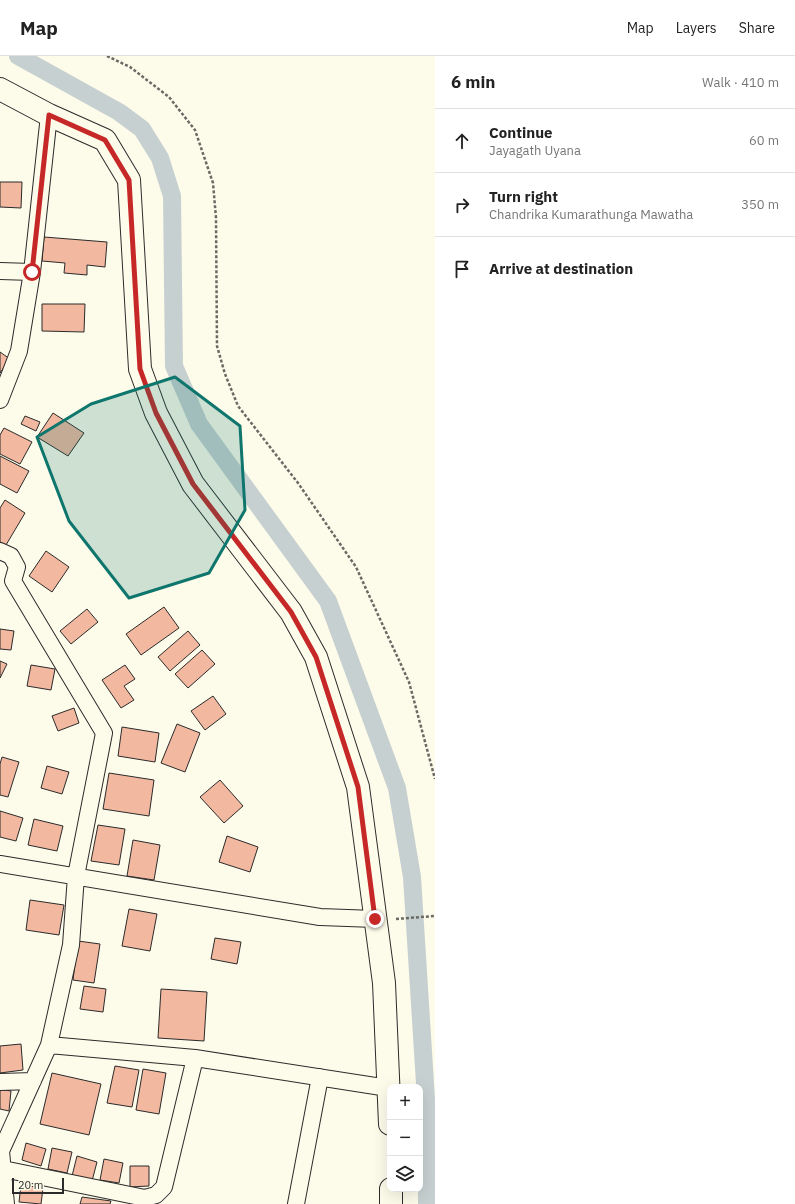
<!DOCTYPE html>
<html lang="en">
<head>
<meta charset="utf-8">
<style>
	:root { --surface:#fff; --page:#f6f6f6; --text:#222; --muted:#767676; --line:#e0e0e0 }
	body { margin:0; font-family:"IBM Plex Sans",sans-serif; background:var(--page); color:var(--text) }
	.controls { position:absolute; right:12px; bottom:12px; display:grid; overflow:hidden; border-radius:8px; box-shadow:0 4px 16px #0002 }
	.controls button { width:36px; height:36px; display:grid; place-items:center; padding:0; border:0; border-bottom:1px solid var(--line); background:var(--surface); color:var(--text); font:20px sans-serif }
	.scale { position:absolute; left:12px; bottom:10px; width:52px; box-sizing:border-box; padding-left:4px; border:2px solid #2b2b2b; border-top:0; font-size:11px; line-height:14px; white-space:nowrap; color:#2b2b2b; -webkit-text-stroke:3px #fdfbea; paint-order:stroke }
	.stop { position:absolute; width:12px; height:12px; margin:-9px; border:3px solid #c62828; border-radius:50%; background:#fff }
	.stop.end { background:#c62828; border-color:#fff; box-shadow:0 1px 4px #0008 }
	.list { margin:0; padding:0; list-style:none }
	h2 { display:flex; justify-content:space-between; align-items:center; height:52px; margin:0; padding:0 16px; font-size:17px }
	h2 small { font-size:13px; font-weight:400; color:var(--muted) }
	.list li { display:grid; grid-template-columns:26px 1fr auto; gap:12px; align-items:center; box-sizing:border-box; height:64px; padding:0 16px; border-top:1px solid var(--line) }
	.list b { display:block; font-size:15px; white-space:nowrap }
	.list p { margin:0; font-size:13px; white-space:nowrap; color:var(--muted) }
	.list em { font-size:13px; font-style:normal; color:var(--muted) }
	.icon { flex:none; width:22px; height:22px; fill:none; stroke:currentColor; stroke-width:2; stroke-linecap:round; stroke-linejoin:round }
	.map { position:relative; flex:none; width:435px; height:1148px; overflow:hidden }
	header { display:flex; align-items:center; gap:24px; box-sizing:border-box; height:56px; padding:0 20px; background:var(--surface); border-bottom:1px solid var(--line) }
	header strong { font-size:19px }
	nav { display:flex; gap:22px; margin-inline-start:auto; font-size:14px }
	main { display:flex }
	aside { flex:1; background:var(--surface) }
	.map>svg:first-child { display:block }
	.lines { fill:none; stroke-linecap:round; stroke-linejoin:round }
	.canal { stroke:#c7d0d0; stroke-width:18 }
	.building { fill:#f2b8a0; stroke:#2b2b2b }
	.minor-casing { stroke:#2b2b2b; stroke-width:18 }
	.secondary-casing { stroke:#2b2b2b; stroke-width:24 }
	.path { stroke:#6a6964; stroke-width:2.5; stroke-dasharray:3 2; stroke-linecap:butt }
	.minor { stroke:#fdfbea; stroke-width:16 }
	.secondary { stroke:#fdfbea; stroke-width:22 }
	.route { stroke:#c62828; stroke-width:5 }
	.marked { fill:#0f766e; fill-opacity:0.2; stroke:#0f766e; stroke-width:3; stroke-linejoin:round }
</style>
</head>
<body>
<header>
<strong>Map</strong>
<nav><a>Map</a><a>Layers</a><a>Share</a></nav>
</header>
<main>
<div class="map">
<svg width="435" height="1148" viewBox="0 0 435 1148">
	<rect width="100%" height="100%" fill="#fdfbea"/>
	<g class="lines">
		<!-- canal -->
		<path class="canal" d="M18,0L119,56L142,73L160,102L172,140L174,310L199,368L328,545L397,732L412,821L426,1043L427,1148"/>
	</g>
	<!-- building -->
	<path class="building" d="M0,126H22L21,152L0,151Z
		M44,181L107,186L105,211L87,209V219L64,217L65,207L42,205Z
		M42,248H85L84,276L42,275Z
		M0,296L10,303L0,317Z
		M53,357L84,377L68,400L37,381Z
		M25,360L40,366L36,375L21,368Z
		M4,372L32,386L20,408L0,398V379Z
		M0,400L29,415L17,437L0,428Z
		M5,444L25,457L6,489L0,486V452Z
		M46,495L69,511L52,536L29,520Z
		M164,551L179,572L141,599L126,578Z
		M87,553L98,566L71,588L60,575Z
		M0,573L14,575L11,594L0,593Z
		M188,575L200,589L170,615L158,601Z
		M202,594L215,608L188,632L175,618Z
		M0,605L7,608L0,622Z
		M31,609L55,613L51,634L27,630Z
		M125,609L135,623L124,630L134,644L121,652L102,624Z
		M213,640L226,658L205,674L191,655Z
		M74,652L79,667L58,675L52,660Z
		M177,668L200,677L185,716L161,707Z
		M122,671L159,677L155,706L118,700Z
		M2,701L19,706L8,741L0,739V708Z
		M47,710L69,716L62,738L41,732Z
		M109,717L154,724L149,760L103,753Z
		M220,724L243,750L224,767L200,741Z
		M0,755L23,762L16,785L0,781Z
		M34,763L63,770L57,795L28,789Z
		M98,769L125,773L119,809L91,805Z
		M227,780L258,791L250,816L219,806Z
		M133,784L160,789L154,824L127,820Z
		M30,844L64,849L59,879L26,874Z
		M129,853L157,858L150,895L122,890Z
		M215,882L241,886L237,908L211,903Z
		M78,885L100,888L94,927L73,924Z
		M84,930L106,933L103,956L80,953Z
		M161,933L207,936L204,985L158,982Z
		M21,988L23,1014L0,1017V990Z
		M115,1010L139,1014L132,1051L107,1047Z
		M143,1013L166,1017L159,1058L136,1054Z
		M52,1017L101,1028L89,1079L40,1068Z
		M0,1033L11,1035L9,1055L0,1053Z
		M26,1087L46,1093L41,1110L22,1104Z
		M52,1092L72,1096L67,1117L48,1113Z
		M77,1100L97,1106L92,1125L72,1120Z
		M104,1103L123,1107L119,1127L100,1124Z
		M130,1110H149V1130L130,1131Z
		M21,1129L43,1132L41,1148L19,1146Z
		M82,1141L111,1145L110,1148H80Z"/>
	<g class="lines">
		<defs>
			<path id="minor" d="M0,215L32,216
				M0,344L19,295L32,216L49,59
				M0,495L11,500L17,511L13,525L104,677L76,820L71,889L49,989L195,1002L388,1032
				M0,808L320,861L375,863
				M0,1026L33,1025
				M3,1113L145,1142L156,1139L164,1131L195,1002
				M6,1148L1,1095L49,989
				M296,1148L320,1021"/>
			<path id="secondary" d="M0,33L49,59L105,84L129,124L140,313L156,357L193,428L291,556L316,601L358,731L384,927L390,1068
				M391,1148V1133"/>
		</defs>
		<!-- minor casing -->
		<use href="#minor" class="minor-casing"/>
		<!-- secondary casing -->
		<use href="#secondary" class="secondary-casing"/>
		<!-- path -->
		<path class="path" d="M107,0L130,11L169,41L195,74L213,127L216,162L217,290L225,318L238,350L298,427L356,511L409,626L435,723
			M396,863L435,860"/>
		<!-- minor -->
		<use href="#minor" class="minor"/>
		<!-- secondary -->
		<use href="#secondary" class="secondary"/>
	</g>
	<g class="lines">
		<!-- route -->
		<path class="route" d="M32,216L49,59L105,84L129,124L140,313L156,357L193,428L291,556L316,601L358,731L375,863"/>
	</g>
	<!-- marked area -->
	<path class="marked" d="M175,321L240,370L245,454L209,517L129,542L69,465L37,381L91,348Z"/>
</svg>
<div class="controls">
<button>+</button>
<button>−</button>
<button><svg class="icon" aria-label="layers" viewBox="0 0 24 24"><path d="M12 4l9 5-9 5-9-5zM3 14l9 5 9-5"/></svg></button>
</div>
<div class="scale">20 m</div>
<div class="stop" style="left:32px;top:216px"></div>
<div class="stop end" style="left:375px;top:863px"></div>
</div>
<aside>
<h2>6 min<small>Walk · 410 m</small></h2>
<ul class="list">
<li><svg class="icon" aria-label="ahead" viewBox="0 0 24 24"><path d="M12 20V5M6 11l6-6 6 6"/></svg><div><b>Continue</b><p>Jayagath Uyana</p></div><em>60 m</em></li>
<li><svg class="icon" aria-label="right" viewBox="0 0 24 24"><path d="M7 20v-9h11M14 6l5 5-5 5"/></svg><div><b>Turn right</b><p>Chandrika Kumarathunga Mawatha</p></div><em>350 m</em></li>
<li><svg class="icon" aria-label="arrive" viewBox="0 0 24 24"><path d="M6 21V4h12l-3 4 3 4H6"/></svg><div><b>Arrive at destination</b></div></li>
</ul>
</aside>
</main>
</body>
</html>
